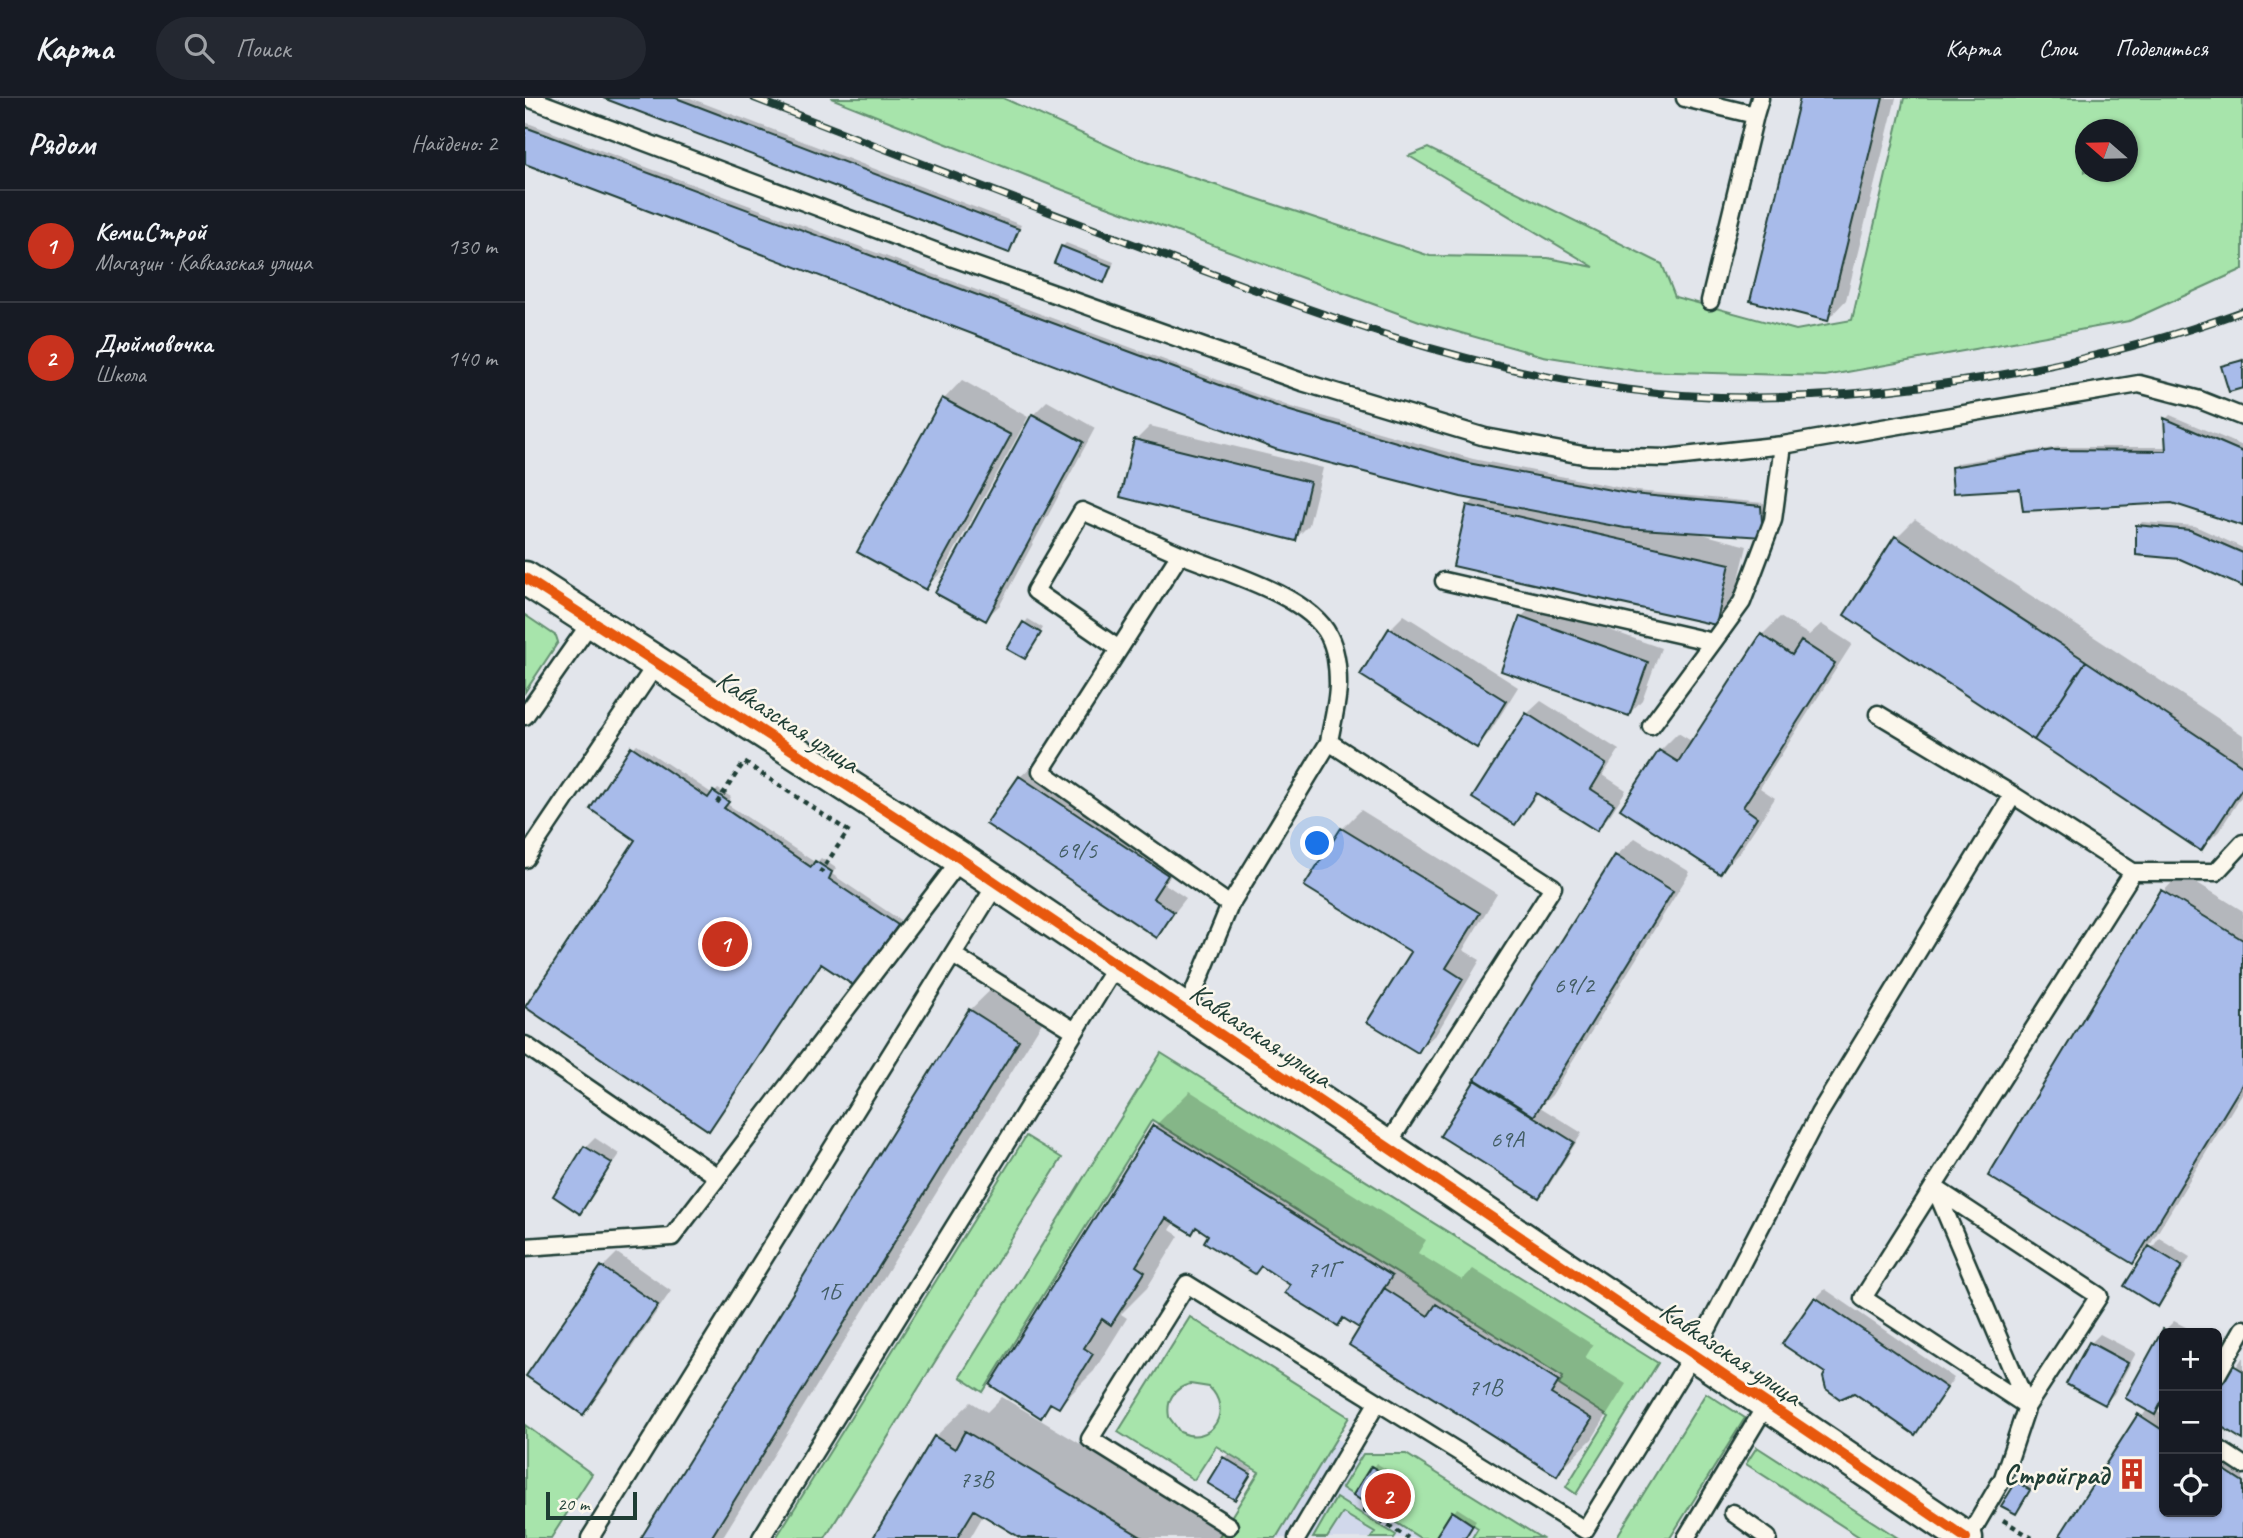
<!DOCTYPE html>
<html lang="ru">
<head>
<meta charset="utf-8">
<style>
	:root { --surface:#171b24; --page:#242831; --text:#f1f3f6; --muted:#9ea1a6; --line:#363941; --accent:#c8321e }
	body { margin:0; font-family:Caveat,sans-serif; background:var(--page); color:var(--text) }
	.controls { position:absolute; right:21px; bottom:21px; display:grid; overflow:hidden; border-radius:10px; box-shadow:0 2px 5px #0004 }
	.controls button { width:63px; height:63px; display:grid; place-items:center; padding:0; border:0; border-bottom:2px solid var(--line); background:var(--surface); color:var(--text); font:35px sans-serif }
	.compass { position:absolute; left:1550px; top:21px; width:63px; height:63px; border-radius:50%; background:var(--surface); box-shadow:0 2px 5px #0004; rotate:290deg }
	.scale { position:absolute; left:21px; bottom:18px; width:91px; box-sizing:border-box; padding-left:7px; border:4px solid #1f3d34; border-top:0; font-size:19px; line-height:24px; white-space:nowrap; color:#1f3d34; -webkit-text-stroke:5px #fbf7ec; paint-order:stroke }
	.you { position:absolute; left:793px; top:746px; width:24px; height:24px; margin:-18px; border:5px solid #fff; border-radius:50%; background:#1a73e8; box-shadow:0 0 0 10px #1a73e833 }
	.badge { display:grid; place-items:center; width:46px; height:46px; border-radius:50%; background:var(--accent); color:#fff; font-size:23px; font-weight:700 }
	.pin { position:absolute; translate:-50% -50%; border:4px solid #fff; box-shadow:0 2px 7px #0006 }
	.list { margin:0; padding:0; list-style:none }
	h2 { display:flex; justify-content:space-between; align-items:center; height:91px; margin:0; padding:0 28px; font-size:30px }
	h2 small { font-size:23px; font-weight:400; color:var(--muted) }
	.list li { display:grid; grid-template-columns:46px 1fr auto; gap:21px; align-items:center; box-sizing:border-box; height:112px; padding:0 28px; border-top:2px solid var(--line) }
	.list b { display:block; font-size:26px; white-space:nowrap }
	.list p { margin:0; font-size:23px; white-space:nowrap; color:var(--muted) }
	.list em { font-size:23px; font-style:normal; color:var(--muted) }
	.icon { flex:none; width:38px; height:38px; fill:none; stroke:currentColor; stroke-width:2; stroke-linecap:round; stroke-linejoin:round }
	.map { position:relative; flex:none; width:1718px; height:1440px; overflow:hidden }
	header { display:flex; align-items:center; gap:42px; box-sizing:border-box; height:98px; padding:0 35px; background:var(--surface); border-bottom:2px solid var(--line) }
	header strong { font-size:33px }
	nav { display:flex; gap:38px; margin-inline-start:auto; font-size:24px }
	.search { width:490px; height:63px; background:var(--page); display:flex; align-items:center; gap:18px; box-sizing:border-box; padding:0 24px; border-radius:38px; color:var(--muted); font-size:26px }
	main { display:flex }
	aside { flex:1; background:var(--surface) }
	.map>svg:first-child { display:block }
	.built { fill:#d1d8eb }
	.green { fill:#a7e4ab; stroke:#639070; stroke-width:2; fill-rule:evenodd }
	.shadow { fill:#0003 }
	.building { fill:#a8bbea; stroke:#1f3d34; stroke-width:2 }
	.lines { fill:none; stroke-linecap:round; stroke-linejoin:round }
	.lane-casing { stroke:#1f3d34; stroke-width:21 }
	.street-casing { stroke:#1f3d34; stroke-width:37 }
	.path { stroke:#1f3d34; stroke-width:4.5; stroke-dasharray:5 5; stroke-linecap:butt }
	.lane { stroke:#fbf7ec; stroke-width:16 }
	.street { stroke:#fbf7ec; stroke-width:32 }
	.rail-casing { stroke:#1f3d34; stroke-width:8 }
	.rail { stroke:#fbf7ec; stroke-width:5; stroke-dasharray:16; stroke-linecap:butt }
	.cycleway-casing { stroke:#fbf7ec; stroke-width:15 }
	.cycleway { stroke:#e8590c; stroke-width:10 }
	.labels { text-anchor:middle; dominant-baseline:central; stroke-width:5; stroke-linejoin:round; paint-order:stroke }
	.number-label { font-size:24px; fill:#415c62 }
	.street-label { font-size:28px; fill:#1f3d34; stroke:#fbf7ec }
	.poi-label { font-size:28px; font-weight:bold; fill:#1f3d34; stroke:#fbf7ec; text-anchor:end }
</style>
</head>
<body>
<header>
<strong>Карта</strong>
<div class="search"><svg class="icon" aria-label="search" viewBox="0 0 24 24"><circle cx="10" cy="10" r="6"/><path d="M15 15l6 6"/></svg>Поиск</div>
<nav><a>Карта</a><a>Слои</a><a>Поделиться</a></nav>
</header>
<main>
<aside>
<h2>Рядом<small>Найдено: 2</small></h2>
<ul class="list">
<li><span class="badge">1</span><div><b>КемиСтрой</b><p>Магазин · Кавказская улица</p></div><em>130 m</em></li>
<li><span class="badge">2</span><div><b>Дюймовочка</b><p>Школа</p></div><em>140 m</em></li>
</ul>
</aside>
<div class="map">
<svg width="1718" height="1440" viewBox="0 0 1718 1440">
	<rect width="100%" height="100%" fill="#e2e5eb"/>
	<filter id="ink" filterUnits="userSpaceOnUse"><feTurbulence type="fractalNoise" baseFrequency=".0143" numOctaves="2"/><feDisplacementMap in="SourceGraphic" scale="14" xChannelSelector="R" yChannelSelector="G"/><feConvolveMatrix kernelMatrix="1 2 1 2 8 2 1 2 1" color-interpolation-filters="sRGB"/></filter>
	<g filter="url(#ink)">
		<!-- built -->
		<path class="built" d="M811,1341L838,1356H881L1016,1440H751Z"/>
		<!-- green -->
		<path class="green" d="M306,0H478L615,62L905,158L1023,160L1069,169L884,58L903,50L1137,166L1150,199L1271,232L1327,222L1379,0H1718V171L1604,223L1300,278L1112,273L1018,258L897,224L538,92ZM1560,32H1602V74H1560Z
			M0,517L31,538L33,544L0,594Z
			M636,955L1133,1265L1051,1396L1041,1389L1084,1319L1034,1287L1038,1279L627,1022L458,1294L435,1279Z
			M501,1038L537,1060L300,1440H251Z
			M665,1219L824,1319L751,1440H693L734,1374L691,1348L669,1382L593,1334ZM665,1286L684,1289C709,1312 686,1349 655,1334L644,1319C641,1302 649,1290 665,1286Z
			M1181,1295L1220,1320L1145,1440H1091Z
			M0,1327L67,1376L26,1440H0Z
			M1232,1349L1373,1440H1336L1221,1366Z
			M838,1356H881L1016,1440H947L953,1430L927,1413L910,1440H895L856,1415L875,1386L846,1368L828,1397L817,1390Z
			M811,1400L871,1437L869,1440H846L850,1434L818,1415L802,1440H788Z"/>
		<!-- shadow -->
		<path class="shadow" d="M82,0H165L496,127L484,153Z
			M1276,0H1371L1321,202L1303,221Z
			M0,24L766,309L948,361L1112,393L1239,405L1241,434L1166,433L1222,448L1208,506L1190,525L943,408L951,400L0,65Z
			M541,145L589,164L583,179L579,183L537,149Z
			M1718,260V288L1705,292L1698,269Z
			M437,282L503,319L419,472L400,490L335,454L419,301Z
			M522,303L570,330L475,507L461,520L508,317Z
			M1645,317L1718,348V426L1647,403L1497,389L1428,369L1432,365L1534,349H1642L1641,321Z
			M625,328L798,370L784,427L770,441L611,342Z
			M1390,421L1718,637V696L1694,733L1676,751L1321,516L1372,439Z
			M1617,424L1670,428L1718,450V488L1655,459L1613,428Z
			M1010,506L1136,550L1117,602L1104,616L996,519Z
			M879,517L993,589L965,634L952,648L865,531Z
			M1255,519L1284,537L1296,526L1327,546L1235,690L1250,700L1213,756L1195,774L1135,653L1153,635L1168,644L1237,537Z
			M503,521L518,530L503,555L500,525Z
			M1016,603L1094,652L1078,677L1101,692L1085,717L1072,731L1014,695L990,725L1002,616Z
			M112,646L188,696L193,691L206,699L202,706L291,765L296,760L311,770L307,776L375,822L335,883L112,741L108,650Z
			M509,666L655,763L640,786L661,800L632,837L495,679Z
			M836,712L972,796L938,852L955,862L912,935L893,953L888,853L782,788L817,731Z
			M1110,740L1165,774L1027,997L1015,1009L1057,1035L1023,1089L1014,1098L951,983L1091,758Z
			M1656,775L1718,813V994L1625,1147L1607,1164L1638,794Z
			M481,877L528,907L197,1440H118L445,912Z
			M665,993L901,1142L893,1155L937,1182L948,1171L1068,1247L1060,1260L1101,1286L1067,1341L1031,1376L836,1230L819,1219L812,1226L768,1186L737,1167L730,1174L672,1128L667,1134L650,1124L645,1132L654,1138L622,1190L596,1216L602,1220L569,1273L534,1308L528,1305L516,1317L630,1028Z
			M70,1040L94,1056L55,1113L61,1049Z
			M1634,1140L1665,1159L1642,1197L1633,1206L1602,1188Z
			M92,1155L146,1193L71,1301L57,1314L4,1277L78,1169Z
			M1300,1191L1429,1280L1390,1334L1303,1275L1291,1200Z
			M1649,1223L1672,1235H1639V1304L1631,1313L1639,1318V1414H1692V1353L1718,1370V1440H1544L1622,1311L1602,1300L1640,1232Z
			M1575,1236L1611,1255L1589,1296L1580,1305L1566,1245Z
			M1718,1259V1340L1692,1324V1297Z
			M477,1299L709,1438L708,1440H500L459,1416L445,1440H350L410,1339L446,1304L462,1314Z
			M703,1356L728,1372L710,1399L699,1360Z
			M851,1365L871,1377L854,1405L830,1397Z
			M1496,1381L1508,1388L1490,1414L1492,1385Z
			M932,1410L951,1422L940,1440H912Z"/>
		<!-- building -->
		<path class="building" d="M78,0H151L494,131L484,155Z
			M1275,0H1358L1303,223L1225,203Z
			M0,29L762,312L943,365L1107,396L1236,408L1238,439L1100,430L936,399L750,351L0,66Z
			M536,148L586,168L579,185L529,165Z
			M1718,262V290L1704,294L1696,268Z
			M417,300L486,337L401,492L332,454Z
			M507,316L558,344L461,523L410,495Z
			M1639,320L1718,354V428L1647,405L1498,413L1495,391L1428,395L1426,369L1528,352L1641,353Z
			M609,341L785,384L771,443L595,399Z
			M942,407L1205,466L1191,527L928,468Z
			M1611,427L1665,432L1718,455V489L1655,461L1611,457Z
			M1370,438L1561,563L1509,642L1319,517Z
			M995,518L1123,564L1104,618L976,573Z
			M498,524L516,535L500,561L482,551Z
			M864,530L981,603L952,650L835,577Z
			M1236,536L1267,557L1276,543L1310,565L1218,709L1232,719L1195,776L1095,711L1134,652L1153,664Z
			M1561,563L1718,668V689L1676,753L1509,642Z
			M1001,615L1081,666L1066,691L1089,706L1072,733L1011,695L990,727L947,700Z
			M106,648L183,700L188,693L204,704L199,710L286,769L290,763L307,774L304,781L373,827L331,889L296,866L184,1033L0,909L110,742L65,711Z
			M494,678L643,777L628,800L649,814L632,840L461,726Z
			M816,730L955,815L921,870L938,881L893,955L842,924L886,854L779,788Z
			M1090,757L1148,793L1009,1018L950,981Z
			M1636,792L1718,842V985L1608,1166L1463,1078Z
			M444,911L494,943L186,1440H116Z
			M950,982L1049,1044L1014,1100L915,1038Z
			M628,1027L867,1178L834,1230L818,1220L813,1228L760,1195L765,1187L736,1168L730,1176L679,1144L683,1137L671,1129L667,1136L641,1120L611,1168L620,1174L586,1227L577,1221L559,1250L568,1256L534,1310L525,1305L516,1320L465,1287Z
			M59,1048L87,1065L55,1116L28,1098Z
			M1624,1148L1657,1168L1633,1209L1599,1188Z
			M76,1168L133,1207L58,1317L1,1278Z
			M859,1190L903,1218L911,1206L1034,1283L1026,1296L1067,1321L1032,1378L824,1247Z
			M1290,1199L1422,1290L1390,1337L1329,1295L1315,1301L1301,1291L1298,1279L1300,1275L1257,1246Z
			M1638,1231L1647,1235H1639V1299L1630,1317L1600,1300Z
			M1564,1244L1603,1265L1580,1307L1541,1286Z
			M1708,1267L1718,1273V1342L1692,1326V1294Z
			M1613,1316L1639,1333V1414H1692V1367L1718,1384V1440H1541L1535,1437Z
			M440,1333L618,1440H496L449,1412L432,1440H348L409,1338L430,1351Z
			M698,1359L726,1376L710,1402L682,1385Z
			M846,1368L869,1382L850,1412L828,1397Z
			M1491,1384L1505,1392L1491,1416L1476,1408Z
			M927,1413L948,1427L940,1440H910Z"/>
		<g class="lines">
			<defs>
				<path id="lane" d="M3,0L420,157L777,284L960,339L1063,358L1141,360L1258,347L1614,286L1675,302L1718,319
					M1160,0L1230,17L1185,203
					M1230,17L1235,0
					M919,483L1188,544L1217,504L1248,422L1258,347
					M594,551L510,493L557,413L655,456
					M0,618L66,524
					M1126,628L1188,544
					M1488,697L1608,774L1338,1200L1502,1308
					M0,761L132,565
					M1608,774H1691L1718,745
					M705,807L804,644
					M428,857L550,933
					M661,913L705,807L516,673L655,456C696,473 784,497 804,538C811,552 813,570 813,586C813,605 807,625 804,644L1028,789L861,1049
					M0,947L193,1079
					M1410,1090L1574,1198L1502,1308L1478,1380L1443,1440
					M1410,1090L1502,1307
					M0,1149L147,1139L436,761
					M1692,1277L1718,1231
					M1692,1350L1718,1367
					M1208,1415L1243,1440
					M704,1428L565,1341L662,1186L1060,1432L1179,1238L1294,1016L1488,697L1353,616
					M65,1440L472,785
					M236,1440L592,866
					M772,1440L852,1305
					M1161,1440L1241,1307"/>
				<path id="street" d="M0,480L436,761L1441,1440"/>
			</defs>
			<!-- lane casing -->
			<use href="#lane" class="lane-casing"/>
			<!-- street casing -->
			<use href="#street" class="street-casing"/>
			<!-- path -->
			<path class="path" d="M192,705L219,664L323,733L295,775
				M838,1411L883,1440
				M1478,1422L1507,1440"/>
			<!-- lane -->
			<use href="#lane" class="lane"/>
			<!-- street -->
			<use href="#street" class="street"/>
			<defs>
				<path id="rail" d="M229,0C369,55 509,109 650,162C796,217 942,271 1098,291C1288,317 1539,279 1718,213"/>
			</defs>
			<!-- rail casing -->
			<use href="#rail" class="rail-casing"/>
			<!-- rail -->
			<use href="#rail" class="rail"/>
			<defs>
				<path id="cycleway" d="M0,480L436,761L1441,1440"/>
			</defs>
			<!-- cycleway casing -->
			<use href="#cycleway" class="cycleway-casing"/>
			<!-- cycleway -->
			<use href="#cycleway" class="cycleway"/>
		</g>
	</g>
	<!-- icons -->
	<defs>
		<symbol id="building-bare" viewBox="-9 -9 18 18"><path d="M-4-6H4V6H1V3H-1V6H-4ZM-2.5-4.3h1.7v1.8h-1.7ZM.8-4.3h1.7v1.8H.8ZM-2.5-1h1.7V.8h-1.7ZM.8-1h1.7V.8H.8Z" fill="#c8321e" stroke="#fbf7ec" stroke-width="2.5" paint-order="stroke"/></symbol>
	</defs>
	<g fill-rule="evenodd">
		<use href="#building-bare" x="1585" y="1354" width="44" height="44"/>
	</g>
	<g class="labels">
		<!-- number labels -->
		<g class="number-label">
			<text x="552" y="752">69/5</text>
			<text x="1049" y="887">69/2</text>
			<text x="982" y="1041">69А</text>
			<text x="798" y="1171">71Г</text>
			<text x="304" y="1194">1Б</text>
			<text x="960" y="1289">71В</text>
			<text x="451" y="1381">73В</text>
		</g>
		<!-- street labels -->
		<g class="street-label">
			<text transform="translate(263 623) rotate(33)">Кавказская улица</text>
			<text transform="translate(736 937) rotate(34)">Кавказская улица</text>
			<text transform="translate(1206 1255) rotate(34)">Кавказская улица</text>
		</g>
		<!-- poi labels -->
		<g class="poi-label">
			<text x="1584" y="1376">Стройград</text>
		</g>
	</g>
</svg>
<div class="controls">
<button>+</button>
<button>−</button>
<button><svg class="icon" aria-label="locate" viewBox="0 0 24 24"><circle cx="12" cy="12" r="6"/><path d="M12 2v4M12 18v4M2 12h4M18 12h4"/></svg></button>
</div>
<svg class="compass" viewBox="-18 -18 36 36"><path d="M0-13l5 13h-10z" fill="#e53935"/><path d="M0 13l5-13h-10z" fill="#9ea1a6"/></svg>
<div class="scale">20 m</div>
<div class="you"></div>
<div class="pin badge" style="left:200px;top:846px">1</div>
<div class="pin badge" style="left:863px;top:1398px">2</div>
</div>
</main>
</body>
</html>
